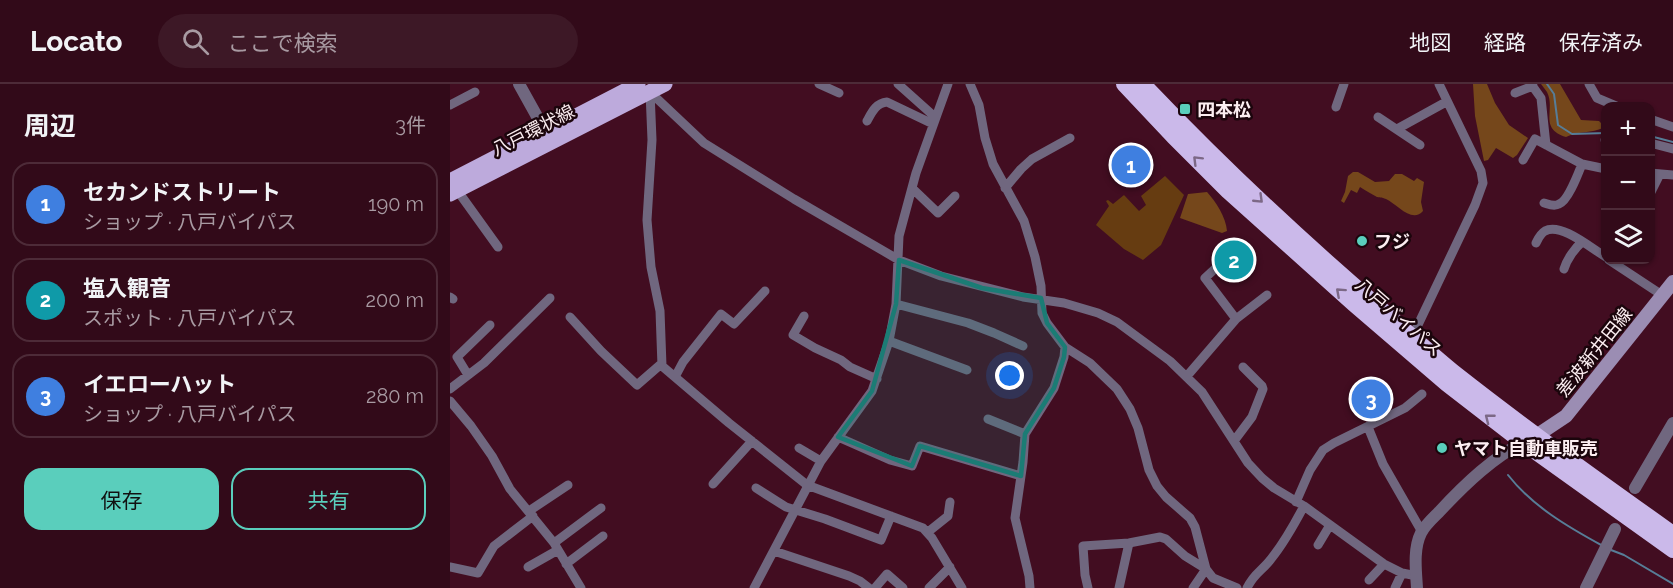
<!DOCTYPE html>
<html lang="ja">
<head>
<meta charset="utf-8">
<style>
	:root { --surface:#320a19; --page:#3d1826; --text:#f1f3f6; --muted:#a89aa2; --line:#4d2b38; --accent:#5acebc }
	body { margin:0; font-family:Raleway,"Noto Sans JP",sans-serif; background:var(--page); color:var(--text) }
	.controls { position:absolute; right:18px; top:18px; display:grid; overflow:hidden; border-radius:12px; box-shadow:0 2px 4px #0004 }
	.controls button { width:54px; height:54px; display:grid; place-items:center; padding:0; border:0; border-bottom:2px solid var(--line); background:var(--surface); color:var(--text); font:30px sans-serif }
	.you { position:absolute; left:560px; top:292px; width:21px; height:21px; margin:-15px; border:4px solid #fff; border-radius:50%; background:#1a73e8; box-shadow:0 0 0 9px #1a73e833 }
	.badge { display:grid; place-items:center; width:39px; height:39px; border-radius:50%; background:var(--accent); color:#fff; font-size:20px; font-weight:700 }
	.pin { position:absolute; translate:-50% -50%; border:3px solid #fff; box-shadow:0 2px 6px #0006 }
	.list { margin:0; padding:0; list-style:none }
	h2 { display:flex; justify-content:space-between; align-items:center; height:78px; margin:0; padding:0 24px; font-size:26px }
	h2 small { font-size:20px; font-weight:400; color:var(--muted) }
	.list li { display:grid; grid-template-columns:39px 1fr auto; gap:18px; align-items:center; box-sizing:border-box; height:84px; margin:0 12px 12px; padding:0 12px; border:2px solid var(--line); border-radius:18px }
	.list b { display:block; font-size:22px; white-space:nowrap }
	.list p { margin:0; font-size:20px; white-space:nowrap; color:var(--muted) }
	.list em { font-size:20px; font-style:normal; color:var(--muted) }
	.actions { display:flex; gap:12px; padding:18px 24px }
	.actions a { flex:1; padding:14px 0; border:2px solid var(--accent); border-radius:18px; text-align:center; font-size:21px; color:var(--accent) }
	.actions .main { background:var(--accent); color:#111 }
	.icon { flex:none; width:33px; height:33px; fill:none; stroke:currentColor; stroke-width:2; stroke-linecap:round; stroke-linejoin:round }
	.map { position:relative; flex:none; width:1223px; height:504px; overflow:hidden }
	header { display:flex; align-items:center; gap:36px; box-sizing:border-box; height:84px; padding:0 30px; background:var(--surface); border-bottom:2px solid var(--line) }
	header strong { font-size:28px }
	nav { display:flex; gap:33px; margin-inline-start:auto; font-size:21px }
	.search { width:420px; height:54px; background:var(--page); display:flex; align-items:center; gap:15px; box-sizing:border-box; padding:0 21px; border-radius:33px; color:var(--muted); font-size:22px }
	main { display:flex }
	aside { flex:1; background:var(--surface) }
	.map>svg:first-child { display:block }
	.green { fill:#663c11 }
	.forest { fill:#75471b }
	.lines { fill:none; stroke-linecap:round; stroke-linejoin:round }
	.stream { stroke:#577d97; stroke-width:2 }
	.minor { stroke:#70677f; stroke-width:9 }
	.tertiary { stroke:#70677f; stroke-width:12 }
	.secondary { stroke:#9b8db3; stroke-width:14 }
	.primary { stroke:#bdaadc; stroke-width:15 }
	.trunk { stroke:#cbb9ea; stroke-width:16 }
	.oneway { stroke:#7c6886 }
	.marked { fill:#1b7c75; fill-opacity:0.2; stroke:#1b7c75; stroke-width:4.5; stroke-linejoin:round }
	.poi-dot { fill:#5acebc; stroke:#1b050c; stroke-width:2 }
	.labels { text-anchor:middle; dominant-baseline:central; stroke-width:5; stroke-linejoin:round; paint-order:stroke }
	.poi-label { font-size:18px; font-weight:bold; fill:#fceef1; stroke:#1b050c; text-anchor:start }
	.street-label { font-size:18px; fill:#fceef1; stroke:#1b050c }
</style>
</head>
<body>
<header>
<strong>Locato</strong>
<div class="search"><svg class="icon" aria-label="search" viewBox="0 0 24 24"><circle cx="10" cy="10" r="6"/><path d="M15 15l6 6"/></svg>ここで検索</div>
<nav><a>地図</a><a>経路</a><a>保存済み</a></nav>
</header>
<main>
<aside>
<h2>周辺<small>3件</small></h2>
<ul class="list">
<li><span class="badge" style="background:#3f7fe0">1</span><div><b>セカンドストリート</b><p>ショップ · 八戸バイパス</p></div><em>190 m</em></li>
<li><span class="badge" style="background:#0f9aa8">2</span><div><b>塩入観音</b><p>スポット · 八戸バイパス</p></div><em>200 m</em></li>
<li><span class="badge" style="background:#3f7fe0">3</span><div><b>イエローハット</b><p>ショップ · 八戸バイパス</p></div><em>280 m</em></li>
</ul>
<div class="actions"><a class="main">保存</a><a>共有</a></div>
</aside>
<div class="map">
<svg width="1223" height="504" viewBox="0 0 1223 504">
	<rect width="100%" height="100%" fill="#420d21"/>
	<!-- green -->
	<path class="green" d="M715,92L734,111L711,161L693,176L674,165L646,141L659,122L656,117L658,116L663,120L674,111L689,127L696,121L691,112Z"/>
	<!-- forest -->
	<path class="forest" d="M1023,0H1037L1045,19L1059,41L1078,54L1067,71L1063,74L1046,64L1038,76L1034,77L1025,32Z
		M1091,0H1110L1131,36L1149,37L1152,40L1153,44C1142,49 1129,47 1116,53C1088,44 1106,26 1097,8C1095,5 1093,3 1091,0Z
		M903,88H908L925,98L939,97L945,90H952L964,97L967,94L974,98L971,118L973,127C962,140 947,120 936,115C931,113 932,114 927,113C921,110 915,106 910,103L907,109L901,106L894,119L891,117L895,108L898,92Z
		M757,108C766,118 776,133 777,147L772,149L730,134L738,110Z"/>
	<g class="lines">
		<!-- stream -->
		<path class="stream" d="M1097,0L1104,10L1108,41L1122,50L1156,49
			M1200,52L1223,58
			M1058,391C1082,422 1118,443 1153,462
			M1161,466L1174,471L1223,500"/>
		<!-- minor -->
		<path class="minor" d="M369,0L389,9
			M448,0L485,33
			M520,0L529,21L535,54L543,80L574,137L585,173L591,202L592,229L597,239L615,263L640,279L667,305L680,325L688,344L699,386L707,402L716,413L740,434L745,443L756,485L743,504
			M1081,0L1091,14L1096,61
			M1139,0L1147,14L1166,22
			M200,8L254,59L344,115L449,176L491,192L573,213L614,219L648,229L667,238L720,277L752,308L798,379L812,394L824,404L854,422L934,480L952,489L967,492
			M200,8L202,56L197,136L201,183L210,227L212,282L279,339L357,401L473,444L482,454L512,504
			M1065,9L1083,2
			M0,21L25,8
			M886,23L894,0
			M928,33L970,61
			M1200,35L1223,43
			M417,37C422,28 426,19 437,18L483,40
			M947,45L996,18
			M1155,56H1156
			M1200,59L1223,65
			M1073,76L1085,55L1132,80L1156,85
			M1200,89L1223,91
			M555,104L571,85L582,75L620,54
			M463,105L488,129L505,112
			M7,106L48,163
			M1200,110L1210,90
			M1094,119C1098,120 1104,123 1109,120C1118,117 1128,90 1132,80
			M1086,159C1088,155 1090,150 1095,147C1111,138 1142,165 1156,173
			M1159,176L1212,211
			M768,182L755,194L786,235
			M1114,185C1117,175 1125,164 1132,158
			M0,213L3,215
			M446,220L518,239L544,249L573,262
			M354,232L343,251L365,264L391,276L400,283L427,295
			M120,233L151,267L187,301L210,281L212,282
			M439,257L517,286
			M964,257L966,245L1025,121L1033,99L1031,87L989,0
			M18,291L7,273L40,241
			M737,292L786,235L817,211
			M225,293L233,278L271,230L284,240L315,207
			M0,305L34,279L100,214
			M0,317L21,342L42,372L60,405L104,459L131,504
			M538,335L575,350
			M918,343L933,380L972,448
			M388,353L440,376L462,382L470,362L571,392L573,378L575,350L604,304L614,273L615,263
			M784,357L802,333L813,305L812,302L793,283
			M349,364L371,377
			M571,392L565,434L579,492L580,504
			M263,400L302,357
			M306,404L336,423L375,435L431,456L441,432
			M846,418L860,386L873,366L884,359L955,324L972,310
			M79,427L118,401
			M478,448L498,432L500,418
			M104,459L151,424
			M868,461L880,441
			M324,467L399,492L410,497L419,504
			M116,480L153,452
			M0,483L28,489L44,462L83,432
			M78,483L108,466
			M919,496L934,480
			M304,504L371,377L422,307L439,257L446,220L449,152L466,89L498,0
			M425,504L437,490L453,504
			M479,504L500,483
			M638,504L635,491L633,462L679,459L710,453L716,455L735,472L756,485L763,494L787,504
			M669,504L679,459
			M797,504C804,489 812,487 821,475C834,459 844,441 854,422
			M945,504L952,489"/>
		<!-- tertiary -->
		<path class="tertiary" d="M69,0L99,54
			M1185,404L1223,339
			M967,504C966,487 963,465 971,449C975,441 983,434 989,428C1015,400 1044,372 1079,355
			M1136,504L1165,445"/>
		<!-- secondary -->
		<path class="secondary" d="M1086,352L1116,332L1223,198"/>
		<!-- primary -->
		<path class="primary" d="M0,97L188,0
			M0,110L215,0"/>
		<!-- trunk -->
		<path class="trunk" d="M674,0L723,52L778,107L904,220L997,300L1072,358L1223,466
			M693,0C768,79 848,154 931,225C956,247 981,270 1007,291C1077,346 1150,398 1223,450"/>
	</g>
	<!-- one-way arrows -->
	<defs><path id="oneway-chevron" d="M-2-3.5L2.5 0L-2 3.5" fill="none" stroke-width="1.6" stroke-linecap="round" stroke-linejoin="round" transform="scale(1.5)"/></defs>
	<g class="oneway">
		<use href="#oneway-chevron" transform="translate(747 76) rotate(-135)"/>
		<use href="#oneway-chevron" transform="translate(809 115) rotate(44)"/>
		<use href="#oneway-chevron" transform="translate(890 208) rotate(-138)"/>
		<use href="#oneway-chevron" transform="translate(1039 334) rotate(-142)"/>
	</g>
	<!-- marked area -->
	<path class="marked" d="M449,176L532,204L591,214L597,239L615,263L614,273L604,304L575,350L571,392L470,362L462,382L388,353L422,307L446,220Z"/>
	<!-- markers -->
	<g class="poi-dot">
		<rect x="729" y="19" width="12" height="12" rx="3"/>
		<circle cx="912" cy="157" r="6"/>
		<circle cx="992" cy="364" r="6"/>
	</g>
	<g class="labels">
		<!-- poi labels -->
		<g class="poi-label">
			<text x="747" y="25">四本松</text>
			<text x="924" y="157">フジ</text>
			<text x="1004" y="364">ヤマト自動車販売</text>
		</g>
		<!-- street labels -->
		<g class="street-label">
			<text transform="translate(83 46) rotate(-27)">八戸環状線</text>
			<text transform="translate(949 233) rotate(41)">八戸バイパス</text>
			<text transform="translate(1144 268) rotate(-51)">差波新井田線</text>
		</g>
	</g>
</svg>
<div class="controls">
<button>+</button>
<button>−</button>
<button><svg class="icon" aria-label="layers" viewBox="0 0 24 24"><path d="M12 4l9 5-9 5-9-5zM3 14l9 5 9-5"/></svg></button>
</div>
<div class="you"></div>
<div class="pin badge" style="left:681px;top:81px;background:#3f7fe0">1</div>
<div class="pin badge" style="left:784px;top:176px;background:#0f9aa8">2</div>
<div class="pin badge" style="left:921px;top:315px;background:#3f7fe0">3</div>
</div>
</main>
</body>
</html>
